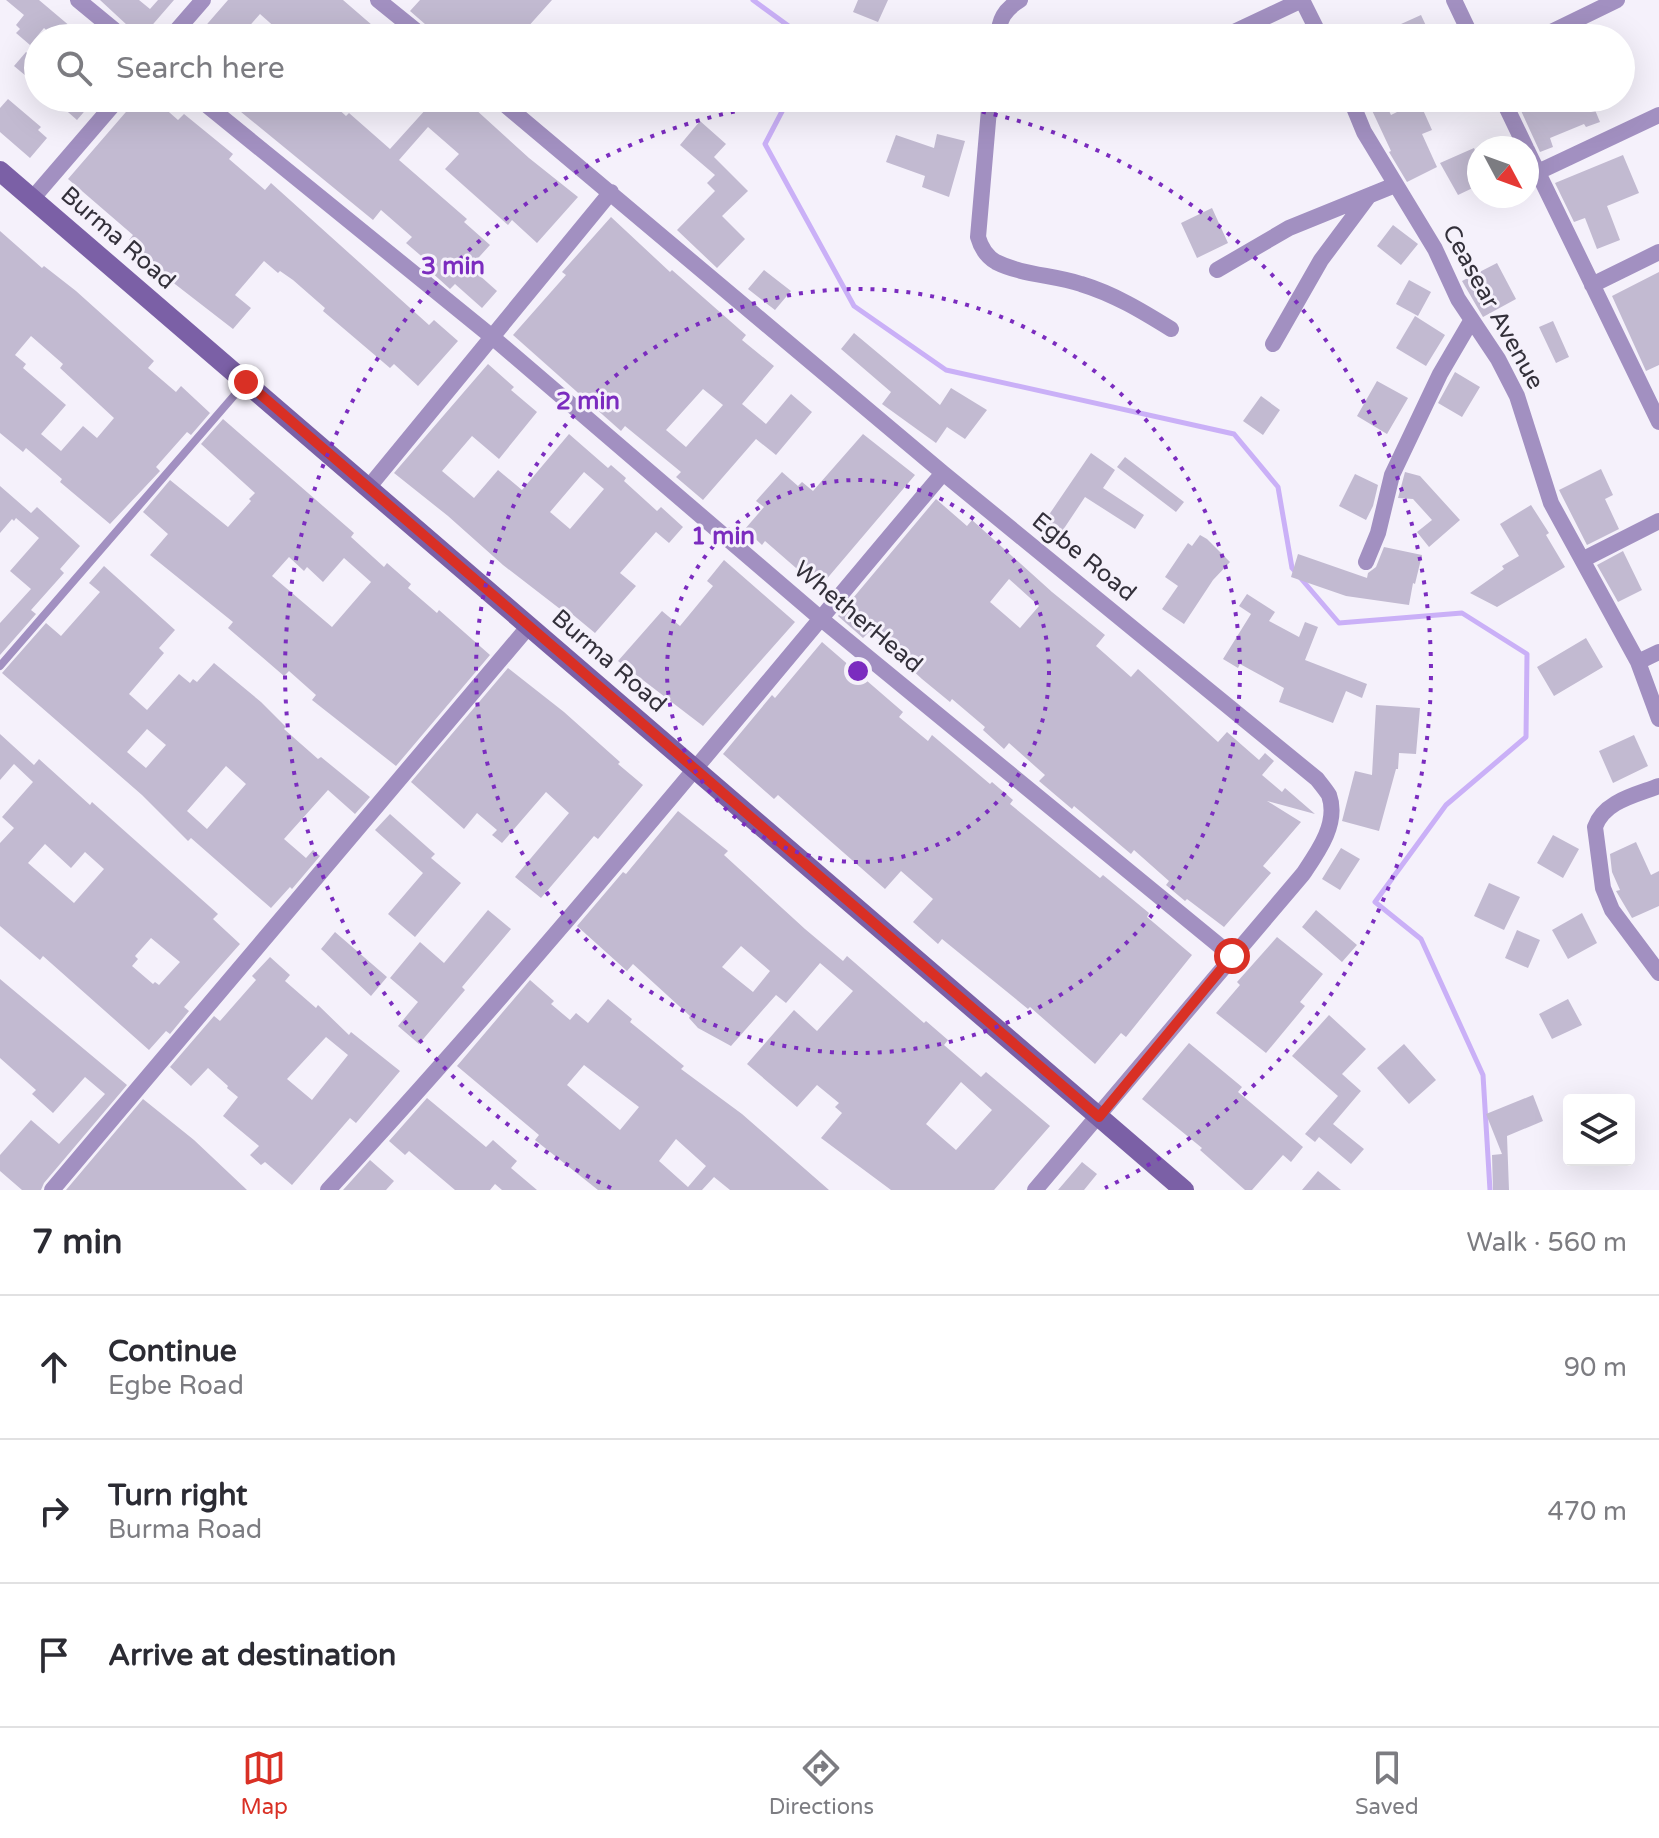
<!DOCTYPE html>
<html lang="en">
<head>
<meta charset="utf-8">
<style>
	:root { --surface:#fff; --page:#f2f2f3; --text:#2b2b33; --muted:#7c7c81; --line:#e1e1e2; --accent:#d93025 }
	body { margin:0; font-family:"Varela Round",sans-serif; background:var(--page); color:var(--text) }
	.controls { position:absolute; right:24px; bottom:24px; display:grid; overflow:hidden; border-radius:8px; box-shadow:0 8px 32px #0002 }
	.controls button { width:72px; height:72px; display:grid; place-items:center; padding:0; border:0; border-bottom:2px solid var(--line); background:var(--surface); color:var(--text); font:40px sans-serif }
	.compass { position:absolute; left:1467px; top:136px; width:72px; height:72px; border-radius:50%; background:var(--surface); box-shadow:0 8px 32px #0002; rotate:131deg }
	.stop { position:absolute; width:24px; height:24px; margin:-18px; border:6px solid #d93025; border-radius:50%; background:#fff }
	.stop.end { background:#d93025; border-color:#fff; box-shadow:0 2px 8px #0008 }
	.list { margin:0; padding:0; list-style:none }
	h2 { display:flex; justify-content:space-between; align-items:center; height:104px; margin:0; padding:0 32px; font-size:34px }
	h2 small { font-size:26px; font-weight:400; color:var(--muted) }
	.list li { display:grid; grid-template-columns:52px 1fr auto; gap:24px; align-items:center; box-sizing:border-box; height:144px; padding:0 32px; border-top:2px solid var(--line) }
	.list b { display:block; font-size:30px; white-space:nowrap }
	.list p { margin:0; font-size:26px; white-space:nowrap; color:var(--muted) }
	.list em { font-size:26px; font-style:normal; color:var(--muted) }
	.icon { flex:none; width:44px; height:44px; fill:none; stroke:currentColor; stroke-width:2; stroke-linecap:round; stroke-linejoin:round }
	.map { position:relative; flex:none; width:1659px; height:1190px; overflow:hidden }
	.search { position:absolute; background:var(--surface); box-shadow:0 8px 32px #0002; left:24px; right:24px; top:24px; height:88px; display:flex; align-items:center; gap:20px; box-sizing:border-box; padding:0 28px; border-radius:44px; color:var(--muted); font-size:30px }
	.sheet { height:536px; background:var(--surface) }
	nav { display:flex; justify-content:space-around; align-items:center; box-sizing:border-box; height:112px; border-top:2px solid var(--line); background:var(--surface); font-size:22px; color:var(--muted) }
	nav a { display:grid; justify-items:center; gap:4px }
	nav .on { color:var(--accent) }
	.map>svg:first-child { display:block }
	.lines { fill:none; stroke-linecap:round; stroke-linejoin:round }
	.stream { stroke:#cab0f7; stroke-width:5 }
	.building { fill:#c2bad1; fill-rule:evenodd }
	.lane { stroke:#a290c1; stroke-width:8 }
	.street { stroke:#a290c1; stroke-width:16 }
	.secondary { stroke:#7b60a6; stroke-width:20 }
	.route { stroke:#d93025; stroke-width:10 }
	.ring { fill:none; stroke:#7b2cbf; stroke-width:4; stroke-dasharray:4 8 }
	.labels { text-anchor:middle; dominant-baseline:central; stroke-width:6; stroke-linejoin:round; paint-order:stroke }
	.street-label { font-size:24px; fill:#33303a; stroke:#f5f1fb }
	.centre { fill:#7b2cbf; stroke:#f5f1fb; stroke-width:4 }
	.ring-label { font-size:24px; text-anchor:middle; font-weight:bold; fill:#7b2cbf; stroke:#f5f1fb; stroke-width:6; stroke-linejoin:round; paint-order:stroke }
</style>
</head>
<body>
<div class="map">
<svg width="1659" height="1190" viewBox="0 0 1659 1190">
	<rect width="100%" height="100%" fill="#f5f1fb"/>
	<g class="lines">
		<!-- stream -->
		<path class="stream" d="M753,0L805,38
			M789,98L765,144L854,306L946,370L1234,434L1278,487L1292,568L1339,623L1462,613L1527,654L1526,737L1446,805L1375,902L1421,939L1483,1075L1490,1190"/>
	</g>
	<!-- building -->
	<path class="building" d="M6,0H39L84,38H55L44,28L30,45L16,33L20,29L16,25L24,15Z
		M100,0H139L150,9L158,0H174L141,38Z
		M228,0H343L387,38H287L260,14L239,38H195Z
		M420,0H552L526,29L536,38H441L410,11Z
		M858,0H888L878,22L853,12Z
		M1421,15L1428,30L1412,38H1370Z
		M26,52L38,62V86L14,66Z
		M52,98H80L89,106L77,120Z
		M138,98H153L178,120L184,114L233,154L229,159L265,190L271,183L429,325L434,320L458,341L418,386L394,364L390,368L323,311L325,308L293,280L280,271L278,273L264,261L235,295L251,308L233,329L162,274L164,271L129,240L133,235L68,179Z
		M224,98H312L328,112L334,105L346,116L349,113L390,149L436,98H463L529,158L578,197L537,243L512,220L508,225L445,169L459,154L428,127L399,160L467,219L464,222L490,245L470,267L497,291L482,308L455,284L450,289L429,270L433,266L406,243L412,237L381,210L373,220Z
		M1383,98L1391,115L1419,101L1432,130L1422,134L1437,167L1407,182L1389,152L1391,151L1369,104Z
		M1526,98H1590L1600,122L1586,127L1584,124L1550,138L1553,147L1540,152L1517,102Z
		M8,99L41,127L38,130L47,138L30,158L0,132V108Z
		M700,121L726,144L714,157L748,191L722,216L745,239L717,268L677,230L715,191L707,183L715,175L680,145Z
		M937,134L965,141L949,197L922,187L925,176L886,162L896,135L934,148Z
		M1474,148L1479,160V185L1458,195L1440,163Z
		M1623,155L1639,193L1607,206L1620,240L1597,249L1585,218L1574,222L1555,183Z
		M1212,208L1228,243L1197,258L1181,223Z
		M611,217L670,272L672,270L746,335L742,340L774,366L742,404L766,424L791,394L812,412L776,455L756,439L703,500L676,477L681,472L625,426L621,431L513,335L566,275L562,272ZM703,389L723,405L686,447L666,430Z
		M1393,225L1418,244L1401,265L1377,246Z
		M0,231L42,268L44,266L76,291L154,361L148,368L176,392L181,386L210,413L191,435L187,432L156,467L160,471L110,524L60,482L62,479L26,448L23,452L0,433ZM31,336L63,364L60,368L114,418L97,438L83,426L61,451L41,434L66,405L23,368L26,364L15,355Z
		M1497,263L1516,299L1483,317L1462,281Z
		M764,270L791,291L775,310L748,289Z
		M1659,272V365L1646,371L1612,296Z
		M1409,280L1431,292L1418,316L1396,304Z
		M1415,316L1445,335L1426,366L1396,348Z
		M1553,321L1569,357L1556,363L1539,327Z
		M854,333L940,405L951,388L987,410L965,439L947,427L936,443L882,404L891,392L841,349Z
		M488,364L514,387L511,390L537,412L499,459L472,436L442,471L474,498L498,470L522,490L569,434L608,468L611,465L626,478L624,481L657,511L661,507L683,527L669,543L656,532L620,573L636,586L595,633L566,609L564,612L503,565L448,516L394,473ZM584,472L604,489L570,529L550,512Z
		M1455,372L1480,387L1462,417L1438,403Z
		M1377,381L1408,398L1387,434L1357,416Z
		M1261,396L1280,410L1263,435L1243,421Z
		M223,419L354,533L351,537L384,567L387,563L411,584L408,588L437,613L439,610L490,655L396,766L312,700L316,695L289,671L284,676L262,657L228,628L233,622L150,555L168,534L143,512L170,480L228,527L251,501L249,499L255,493L201,444ZM289,557L304,571L307,567L323,582L344,558L371,582L332,627L272,576Z
		M863,434L915,475L819,588L765,541L762,545L745,529L764,507L756,501L782,472L798,486L802,482L813,491Z
		M1091,453L1115,470L1103,488L1144,515L1135,529L1085,497L1059,536L1042,525Z
		M1125,457L1184,502L1176,512L1117,467Z
		M1601,469L1613,495L1605,499L1619,529L1587,545L1559,490Z
		M1405,472L1420,476L1460,520L1429,547L1417,532L1432,520L1413,499L1398,498Z
		M1355,474L1378,485L1373,506L1366,520L1339,506Z
		M0,486L31,513L37,507L80,546L60,569L64,573L31,610L36,614L0,655V623L31,589L10,571L39,538L16,518L14,521L12,519L0,533Z
		M936,499L967,526L972,520L1052,592L1105,635L1096,646L1131,677L1138,669L1218,742L1227,732L1259,760L1265,753L1274,761L1262,775L1282,792L1285,788L1315,814L1267,801L1301,822L1263,866L1271,873L1224,927L1187,899L1185,901L1166,885L1169,881L1134,850L1131,854L1074,806L1072,809L1039,781L1045,775L1009,743L1004,749L983,730L985,727L952,699L950,702L922,679L870,631L863,638L838,616ZM1009,579L1039,606L1020,628L990,602Z
		M1531,505L1549,533L1546,535L1565,567L1497,607L1470,593L1504,569L1502,566L1519,556L1500,524Z
		M1200,535L1207,539L1230,562L1213,580L1184,624L1162,609L1178,586L1165,577L1188,543L1192,546Z
		M1384,547L1422,555L1415,584L1413,583L1409,605L1346,596L1291,577L1298,554L1367,578L1368,573L1376,567Z
		M1623,551L1642,590L1618,602L1597,565Z
		M724,560L795,622L703,726L618,661L662,611L680,626L713,586L707,581Z
		M104,566L175,630L159,648L164,653L129,694L147,710L179,674L190,683L193,679L197,682L214,663L261,702L286,727L284,729L318,759L321,757L370,797L355,814L328,790L284,839L306,858L313,850L320,856L292,889L290,887L271,908L191,838L188,841L142,795L2,673L46,623L61,636L100,592L89,583ZM147,729L166,745L146,768L127,752ZM226,766L246,784L207,829L187,811Z
		M1247,594L1275,612L1269,621L1299,637L1305,622L1318,627L1305,660L1367,684L1362,698L1346,691L1333,723L1279,702L1284,688L1240,664L1238,668L1223,659L1251,614L1239,606Z
		M1586,638L1603,667L1554,696L1537,667Z
		M822,642L903,712L899,717L928,741L932,735L990,784L992,782L1013,800L1010,804L1100,878L1103,875L1149,913L1147,917L1192,955L1126,1037L1121,1033L1095,1064L1030,1007L1028,1009L942,939L938,944L913,922L933,899L901,871L885,889L778,795L774,799L723,754L772,695L775,698Z
		M508,668L564,712L620,762L618,764L643,785L598,839L594,836L541,898L515,877L569,813L546,792L502,843L492,835L497,830L477,813L464,829L411,782Z
		M1376,705L1420,708L1416,754L1399,753L1398,769H1396L1379,831L1342,821L1355,771L1372,775Z
		M0,734L34,765L39,759L90,805L92,802L218,914L213,919L240,944L184,1007L189,1011L170,1034L166,1031L149,1050L43,956L40,960L0,926V843L14,828L2,817L33,782L14,764L0,780ZM45,844L71,868L85,852L104,869L74,903L28,863ZM151,938L180,962L159,985L155,982L153,984L132,966L138,959L135,956Z
		M1634,735L1648,766L1613,783L1599,751Z
		M678,811L728,851L724,855L805,929L843,961L847,956L924,1023L926,1021L948,1040L944,1045L981,1077L986,1072L1050,1126L994,1190H891L821,1138L842,1113L835,1107L839,1103L817,1085L797,1107L747,1064L794,1010L817,1031L853,991L820,963L786,1003L776,995L731,1046L698,1028L689,1018L690,1016L633,964L627,971L577,926L623,872L626,874ZM741,946L770,971L753,992L722,967ZM961,1082L992,1110L956,1150L926,1124Z
		M390,814L435,854L431,858L461,883L415,937L388,914L423,873L375,830Z
		M1553,835L1579,849L1563,878L1537,863Z
		M1636,842L1651,875L1659,871V906L1632,918L1616,891L1620,890L1612,872L1610,854Z
		M1341,848L1360,859L1340,890L1322,879Z
		M1489,883L1520,897L1504,930L1474,916Z
		M488,910L511,929L462,987L465,990L419,1044L398,1026L418,1002L390,978L420,942L444,963Z
		M1316,910L1357,945L1342,962L1302,927Z
		M1582,913L1597,943L1568,959L1552,930Z
		M1517,930L1540,940L1528,968L1505,958Z
		M335,932L387,977L371,996L321,949Z
		M1277,937L1323,974L1300,1002L1305,1006L1266,1053L1216,1013L1240,985L1237,982Z
		M270,957L290,975L285,981L316,1008L318,1005L349,1035L351,1032L400,1071L356,1123L350,1118L292,1185L265,1162L261,1165L250,1155L259,1146L223,1116L238,1097L227,1088L228,1086L208,1068L191,1086L170,1067L214,1016L220,1021L256,980L252,976ZM326,1037L348,1055L312,1100L287,1079Z
		M0,979L127,1085L44,1183L41,1190H22L0,1171V1155L31,1120L59,1144L105,1094L85,1077L53,1113L32,1094L36,1090L0,1058Z
		M530,980L554,1001L551,1004L570,1020L576,1013L588,1023L608,999L632,1019L630,1022L684,1066L681,1069L742,1114L829,1190H730L714,1177L702,1190H598L535,1140L539,1135L457,1066ZM584,1065L639,1107L620,1130L567,1085ZM676,1139L706,1166L688,1187L659,1161Z
		M1568,999L1582,1025L1552,1039L1539,1014Z
		M1329,1015L1366,1049L1342,1074L1361,1091L1333,1124L1364,1149L1351,1164L1319,1137L1315,1142L1305,1134L1338,1096L1292,1056Z
		M1189,1043L1242,1087L1238,1092L1303,1147L1291,1162L1283,1155L1252,1190H1245L1200,1150L1202,1148L1142,1099Z
		M1404,1044L1436,1080L1409,1104L1377,1068Z
		M1533,1095L1543,1121L1507,1136L1509,1190H1493L1492,1155L1502,1154L1486,1114Z
		M427,1098L486,1147L493,1140L517,1161L511,1168L537,1190H502L495,1184L490,1190H455L409,1151L405,1155L389,1141Z
		M143,1099L194,1140L247,1190H66Z
		M370,1160L394,1181L386,1190H343Z
		M1082,1162L1097,1174L1084,1190H1058Z
		M1318,1171L1341,1190H1302Z"/>
	<g class="lines">
		<!-- lane -->
		<path class="lane" d="M0,666L245,383"/>
		<!-- street -->
		<path class="street" d="M78,0L124,38
			M378,0L425,38
			M1302,0L1321,38
			M1454,0L1472,38
			M1234,32L1302,0
			M170,38L203,0
			M998,38C999,19 1004,10 1020,0
			M1539,38L1617,0
			M198,98L491,336L820,618L1232,956
			M497,98L943,473L1317,779C1321,784 1326,790 1329,795C1339,823 1318,852 1303,874L1035,1190
			M990,98L978,237C981,248 986,256 996,262C1022,275 1054,275 1081,284C1114,294 1142,311 1171,329
			M1350,98L1364,132L1435,249L1458,299L1498,359L1517,396L1551,503L1638,662L1659,719
			M1502,98L1526,148
			M1527,150L1659,422
			M1538,172L1659,115
			M32,199L119,98
			M1217,270L1289,228L1395,185
			M1592,285L1659,252
			M1273,344L1321,260L1368,197
			M368,488L611,192
			M1584,559L1659,521
			M1366,562L1378,533L1392,475L1440,374L1471,321
			M1638,662L1659,652
			M1659,786C1636,795 1604,801 1595,827L1603,888L1612,910L1659,973
			M52,1190L529,626
			M328,1190C542,959 740,713 943,473"/>
		<!-- secondary -->
		<path class="secondary" d="M0,171L1184,1190"/>
	</g>
	<g class="lines">
		<!-- route -->
		<path class="route" d="M246,382L1099,1117L1232,956"/>
	</g>
	<!-- distance rings -->
	<g class="ring">
		<circle cx="858" cy="671" r="191"/>
		<circle cx="858" cy="671" r="382"/>
		<path d="M611 1188A573 573 0 0 1 853 98M863 98A573 573 0 0 1 1105 1188"/>
	</g>
	<g class="labels">
		<!-- street labels -->
		<g class="street-label">
			<text transform="translate(118 238) rotate(41)">Burma Road</text>
			<text transform="translate(1493 307) rotate(61)">Ceasear Avenue</text>
			<text transform="translate(1084 557) rotate(39)">Egbe Road</text>
			<text transform="translate(858 617) rotate(40)">WhetherHead</text>
			<text transform="translate(609 661) rotate(41)">Burma Road</text>
		</g>
	</g>
	<circle cx="858" cy="671" r="12" class="centre"/>
	<g class="ring-label">
		<text x="453" y="274">3 min</text>
		<text x="588" y="409">2 min</text>
		<text x="723" y="544">1 min</text>
	</g>
</svg>
<div class="controls">
<button><svg class="icon" aria-label="layers" viewBox="0 0 24 24"><path d="M12 4l9 5-9 5-9-5zM3 14l9 5 9-5"/></svg></button>
</div>
<svg class="compass" viewBox="-18 -18 36 36"><path d="M0-13l5 13h-10z" fill="#e53935"/><path d="M0 13l5-13h-10z" fill="#7c7c81"/></svg>
<div class="stop" style="left:1232px;top:956px"></div>
<div class="stop end" style="left:246px;top:382px"></div>
<div class="search"><svg class="icon" aria-label="search" viewBox="0 0 24 24"><circle cx="10" cy="10" r="6"/><path d="M15 15l6 6"/></svg>Search here</div>
</div>
<section class="sheet">
<h2>7 min<small>Walk · 560 m</small></h2>
<ul class="list">
<li><svg class="icon" aria-label="ahead" viewBox="0 0 24 24"><path d="M12 20V5M6 11l6-6 6 6"/></svg><div><b>Continue</b><p>Egbe Road</p></div><em>90 m</em></li>
<li><svg class="icon" aria-label="right" viewBox="0 0 24 24"><path d="M7 20v-9h11M14 6l5 5-5 5"/></svg><div><b>Turn right</b><p>Burma Road</p></div><em>470 m</em></li>
<li><svg class="icon" aria-label="arrive" viewBox="0 0 24 24"><path d="M6 21V4h12l-3 4 3 4H6"/></svg><div><b>Arrive at destination</b></div></li>
</ul>
</section>
<nav>
<a class="on"><svg class="icon" aria-label="map" viewBox="0 0 24 24"><path d="M3 6l6-2 6 2 6-2v14l-6 2-6-2-6 2zM9 4v14M15 6v14"/></svg>Map</a>
<a><svg class="icon" aria-label="directions" viewBox="0 0 24 24"><path d="M12 3l9 9-9 9-9-9zM9 14v-3h6M13 9l2 2-2 2"/></svg>Directions</a>
<a><svg class="icon" aria-label="saved" viewBox="0 0 24 24"><path d="M7 4h10v16l-5-4-5 4z"/></svg>Saved</a>
</nav>
</body>
</html>
